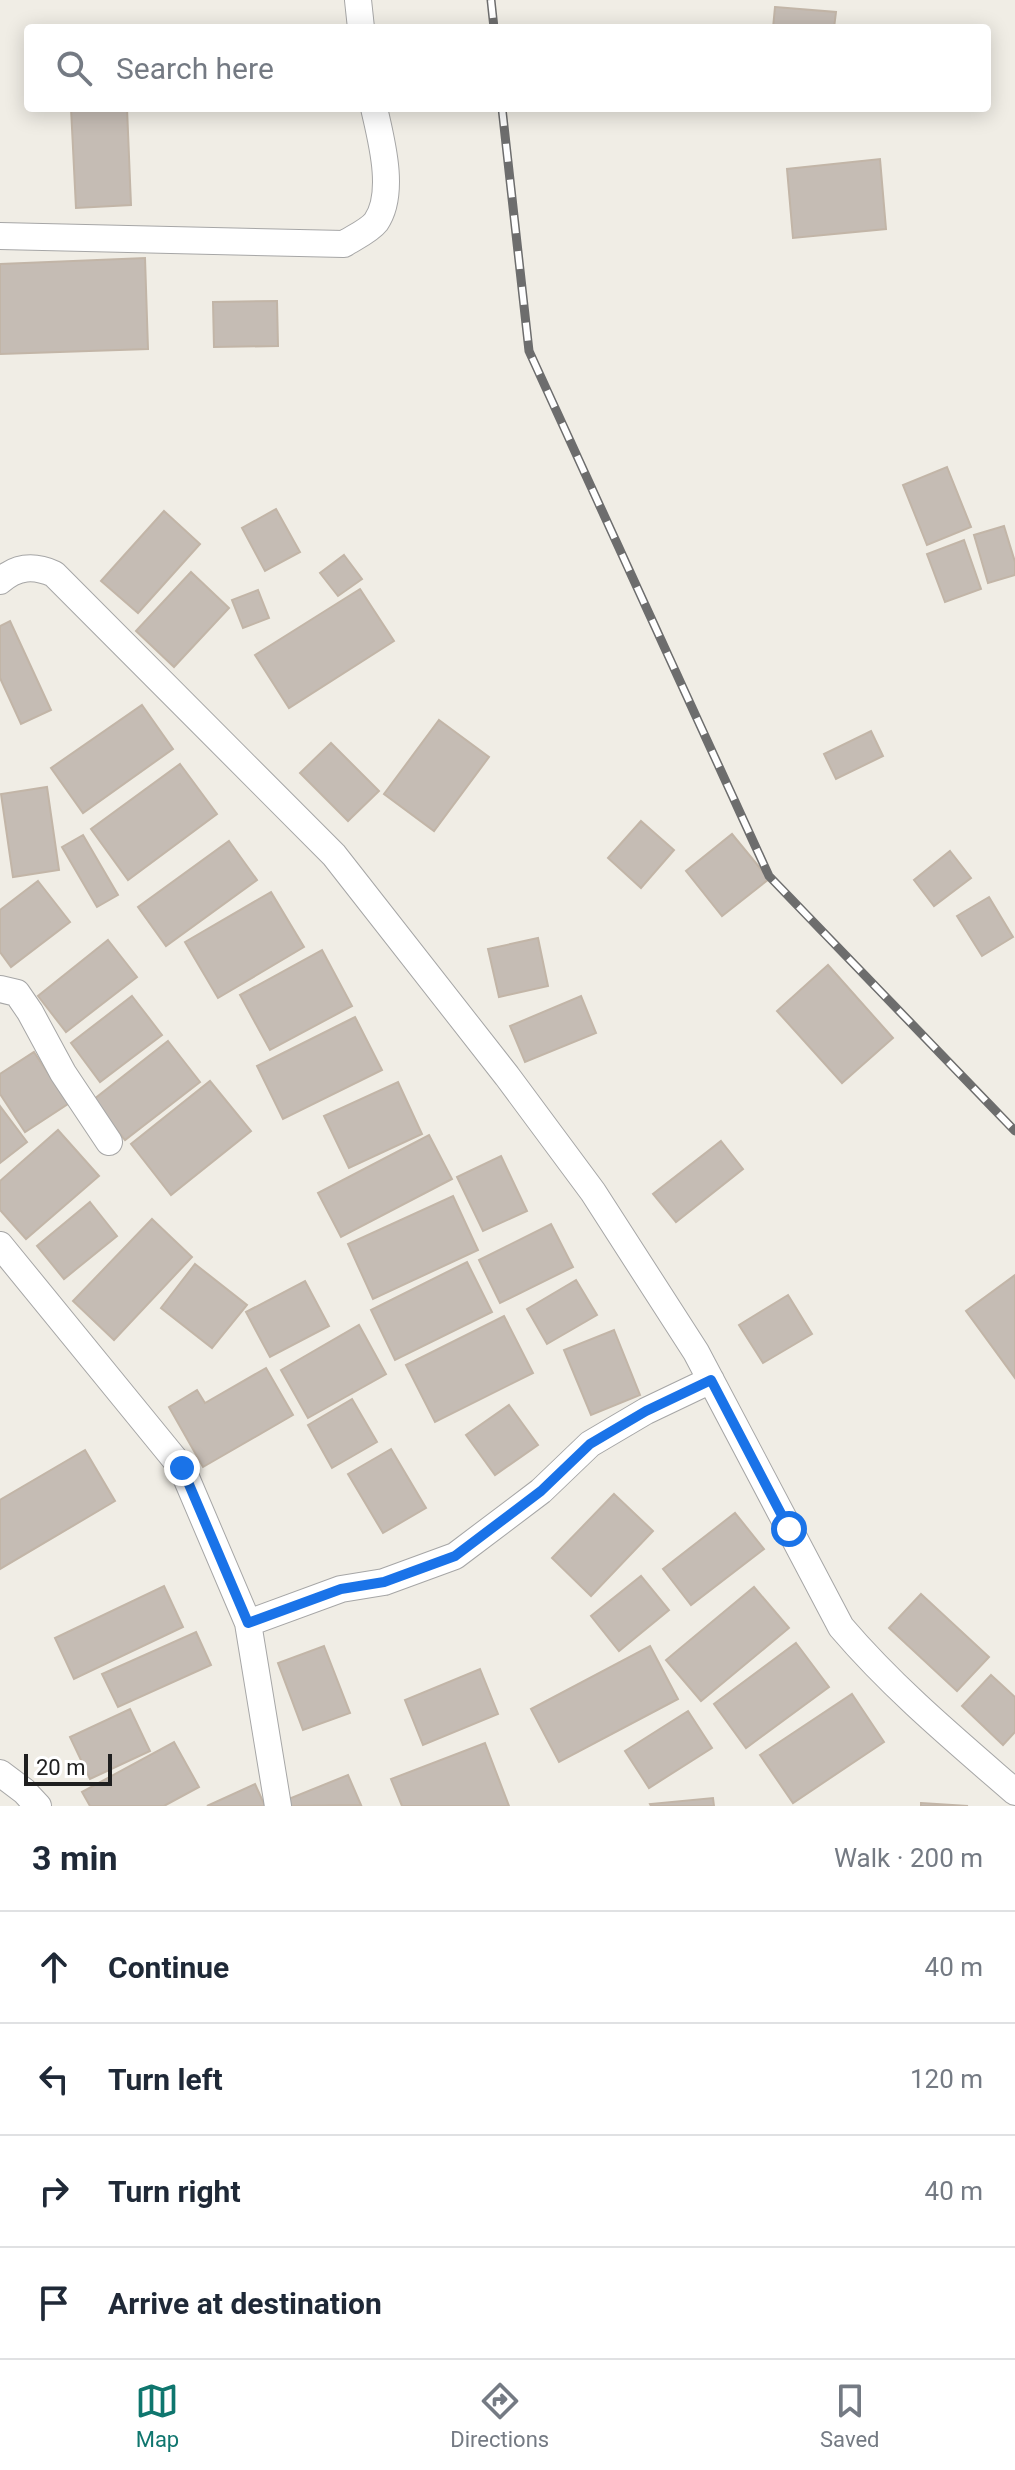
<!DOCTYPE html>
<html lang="en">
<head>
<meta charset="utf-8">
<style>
	:root { --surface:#fff; --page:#f2f2f3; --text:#1f2937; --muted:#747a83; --line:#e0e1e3; --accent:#0f766e }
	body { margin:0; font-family:Roboto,sans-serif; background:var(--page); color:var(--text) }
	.scale { position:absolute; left:24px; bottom:20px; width:88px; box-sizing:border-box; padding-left:8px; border:4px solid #1f1f1f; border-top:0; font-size:22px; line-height:28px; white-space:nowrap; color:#1f1f1f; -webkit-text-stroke:6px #fff; paint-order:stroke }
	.stop { position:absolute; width:24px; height:24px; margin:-18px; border:6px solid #1a73e8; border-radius:50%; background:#fff }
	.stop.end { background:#1a73e8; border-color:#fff; box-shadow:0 2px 8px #0008 }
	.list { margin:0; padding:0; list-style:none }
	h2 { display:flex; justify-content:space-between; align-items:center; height:104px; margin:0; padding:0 32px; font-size:34px }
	h2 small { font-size:26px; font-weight:400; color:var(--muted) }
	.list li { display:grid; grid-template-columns:52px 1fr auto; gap:24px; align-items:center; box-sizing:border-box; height:112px; padding:0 32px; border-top:2px solid var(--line) }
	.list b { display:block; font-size:30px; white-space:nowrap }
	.list em { font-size:26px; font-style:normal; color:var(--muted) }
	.icon { flex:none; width:44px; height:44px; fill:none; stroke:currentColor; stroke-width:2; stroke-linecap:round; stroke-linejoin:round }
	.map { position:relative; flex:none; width:1015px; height:1806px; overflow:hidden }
	.search { position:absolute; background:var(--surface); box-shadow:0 4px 20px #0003; left:24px; right:24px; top:24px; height:88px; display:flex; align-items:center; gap:20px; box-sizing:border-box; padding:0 28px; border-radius:8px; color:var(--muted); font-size:30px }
	.sheet { height:552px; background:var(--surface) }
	nav { display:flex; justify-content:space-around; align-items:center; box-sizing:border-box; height:112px; border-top:2px solid var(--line); background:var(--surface); font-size:22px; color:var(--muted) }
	nav a { display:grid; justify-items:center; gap:4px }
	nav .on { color:var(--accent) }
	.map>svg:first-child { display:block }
	.building { fill:#c5bcb4; stroke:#c2b5a7; stroke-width:2 }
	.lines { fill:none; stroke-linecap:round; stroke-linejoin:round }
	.minor-casing { stroke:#a6a6a6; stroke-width:28 }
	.minor { stroke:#fff; stroke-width:26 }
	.rail-casing { stroke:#6d6d6d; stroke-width:9 }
	.rail { stroke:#fff; stroke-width:6; stroke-dasharray:18; stroke-linecap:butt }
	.route { stroke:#1a73e8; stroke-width:10 }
</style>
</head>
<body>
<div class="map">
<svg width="1015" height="1806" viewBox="0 0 1015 1806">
	<rect width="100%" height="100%" fill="#f0ede5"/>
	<!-- building -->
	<path class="building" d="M775,7L836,12L834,28H773Z
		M71,108H127L131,205L76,208Z
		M880,159L886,229L793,238L787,169Z
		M145,258L148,349L0,354V264Z
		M277,301L278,346L214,347L213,302Z
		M947,467L971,527L927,545L903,485Z
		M276,509L300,552L265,571L242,528Z
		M164,511L200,544L138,613L101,581Z
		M1004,526L1015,562V575L988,583L974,535Z
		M964,540L981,589L945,602L927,554Z
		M344,555L362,579L338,596L320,573Z
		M191,572L229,608L174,667L136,631Z
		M360,589L394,641L289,708L255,655Z
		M258,590L269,618L243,628L232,600Z
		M10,621L51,710L21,724L0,678V626Z
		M142,705L173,749L83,813L51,768Z
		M439,720L489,757L434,831L384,794Z
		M871,731L883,756L836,779L824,754Z
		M331,743L379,791L348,821L300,773Z
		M180,764L217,814L128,880L91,829Z
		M47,787L59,870L13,877L1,794Z
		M641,821L674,850L641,888L608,858Z
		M732,834L769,879L722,916L686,871Z
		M83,835L118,895L97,907L62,847Z
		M229,841L257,880L166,946L138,907Z
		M950,851L971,878L934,906L914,880Z
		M38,881L70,922L11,967L0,952V910Z
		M271,892L304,947L218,998L185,942Z
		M989,897L1013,937L982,956L957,916Z
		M538,938L548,986L499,997L488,949Z
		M108,940L137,977L66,1032L38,996Z
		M322,950L352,1006L270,1050L240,995Z
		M828,965L893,1038L842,1083L777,1011Z
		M132,996L162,1035L100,1082L71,1043Z
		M581,996L596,1033L525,1062L510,1026Z
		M355,1017L382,1070L283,1119L257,1066Z
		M168,1041L200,1082L125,1140L93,1100Z
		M34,1052L68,1104L25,1132L0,1094V1074Z
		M210,1081L251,1131L171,1195L131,1144Z
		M398,1082L422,1134L349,1168L324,1116Z
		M0,1106L27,1142L0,1163Z
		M58,1130L99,1176L26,1239L0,1210V1181Z
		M429,1135L452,1179L341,1237L318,1193Z
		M721,1141L743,1169L676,1222L653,1194Z
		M501,1156L527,1211L483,1231L457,1177Z
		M453,1196L478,1250L373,1299L348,1244Z
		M90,1202L117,1236L64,1279L37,1246Z
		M152,1219L192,1257L114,1340L73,1301Z
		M551,1224L573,1267L500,1303L479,1260Z
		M467,1262L492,1312L395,1360L371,1310Z
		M195,1264L247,1305L212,1348L161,1308Z
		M1015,1275V1378L966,1311Z
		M576,1280L597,1315L547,1344L527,1309Z
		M305,1281L329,1326L270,1357L246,1312Z
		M788,1295L812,1334L763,1363L739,1325Z
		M504,1316L533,1373L435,1422L406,1365Z
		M359,1325L386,1374L308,1418L281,1370Z
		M614,1330L640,1395L591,1415L564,1350Z
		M266,1368L293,1415L203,1467L169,1407L197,1390L205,1403Z
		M352,1399L377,1442L332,1468L308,1425Z
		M509,1405L538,1445L495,1475L466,1435Z
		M391,1449L426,1508L383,1533L348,1474Z
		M85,1450L115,1501L0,1569V1500Z
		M614,1494L653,1531L591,1596L552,1558Z
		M735,1513L764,1549L691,1605L663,1569Z
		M641,1576L669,1610L619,1651L591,1616Z
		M164,1586L183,1627L74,1679L55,1638Z
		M754,1587L789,1628L701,1701L666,1660Z
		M921,1594L989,1657L957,1691L889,1628Z
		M196,1632L211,1665L118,1707L102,1674Z
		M796,1643L829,1687L746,1748L714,1704Z
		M324,1646L350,1713L303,1730L278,1663Z
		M650,1646L678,1699L559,1762L531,1709Z
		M480,1669L498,1714L423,1745L405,1700Z
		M991,1675L1015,1697V1732L1003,1745L962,1706Z
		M852,1694L884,1742L793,1803L760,1755Z
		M130,1709L150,1751L90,1779L70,1737Z
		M688,1711L712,1748L649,1788L625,1751Z
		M174,1742L199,1787L164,1806H90L82,1792Z
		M485,1743L509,1806H402L391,1779Z
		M348,1775L361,1805L288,1806L286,1800Z
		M255,1784L265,1806H207Z
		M713,1798L714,1806H651L650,1804Z
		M921,1803L968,1806H921Z"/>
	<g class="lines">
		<defs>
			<path id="minor" d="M358,0L361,28
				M0,236L344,244C353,238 369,231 376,222C396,193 381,139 374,108
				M0,581C17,566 34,565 54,574L334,855L507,1076L593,1192L696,1352L841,1627C893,1688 954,1739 1015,1792
				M0,989L17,993L30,1012L63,1073L109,1142
				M0,1245L182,1468L248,1623L278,1806
				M248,1623L341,1589L384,1582L455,1556L541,1491L590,1444L646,1411L711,1380
				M0,1773L24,1791L38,1806"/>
		</defs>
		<!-- minor casing -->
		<use href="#minor" class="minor-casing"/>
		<!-- minor -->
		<use href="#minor" class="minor"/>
		<defs>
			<path id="rail" d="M491,0L494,28
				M502,108L529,351L769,876L1015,1131"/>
		</defs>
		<!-- rail casing -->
		<use href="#rail" class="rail-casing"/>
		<!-- rail -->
		<use href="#rail" class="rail"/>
	</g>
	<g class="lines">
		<!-- route -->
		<path class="route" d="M182,1468L248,1623L341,1589L384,1582L455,1556L541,1491L590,1444L646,1411L711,1380L789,1529"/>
	</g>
</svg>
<div class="scale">20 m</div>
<div class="stop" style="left:789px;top:1529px"></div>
<div class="stop end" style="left:182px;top:1468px"></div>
<div class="search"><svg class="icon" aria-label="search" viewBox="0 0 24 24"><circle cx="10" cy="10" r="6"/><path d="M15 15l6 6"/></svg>Search here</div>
</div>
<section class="sheet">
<h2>3 min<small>Walk · 200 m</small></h2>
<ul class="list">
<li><svg class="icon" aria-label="ahead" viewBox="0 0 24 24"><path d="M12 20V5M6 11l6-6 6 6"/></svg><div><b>Continue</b></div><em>40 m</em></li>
<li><svg class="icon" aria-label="left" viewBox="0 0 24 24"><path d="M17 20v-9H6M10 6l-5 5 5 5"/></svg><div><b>Turn left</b></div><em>120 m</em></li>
<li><svg class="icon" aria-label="right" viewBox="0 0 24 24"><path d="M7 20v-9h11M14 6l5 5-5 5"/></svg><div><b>Turn right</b></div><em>40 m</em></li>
<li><svg class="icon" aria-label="arrive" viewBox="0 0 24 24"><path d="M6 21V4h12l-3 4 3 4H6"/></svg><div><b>Arrive at destination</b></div></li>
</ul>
</section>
<nav>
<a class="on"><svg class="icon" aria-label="map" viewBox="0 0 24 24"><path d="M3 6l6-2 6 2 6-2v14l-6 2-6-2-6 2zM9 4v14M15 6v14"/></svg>Map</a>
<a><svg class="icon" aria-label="directions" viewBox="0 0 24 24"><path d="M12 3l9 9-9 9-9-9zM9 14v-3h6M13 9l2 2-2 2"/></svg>Directions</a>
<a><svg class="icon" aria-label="saved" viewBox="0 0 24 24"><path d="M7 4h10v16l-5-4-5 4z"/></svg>Saved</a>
</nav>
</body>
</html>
